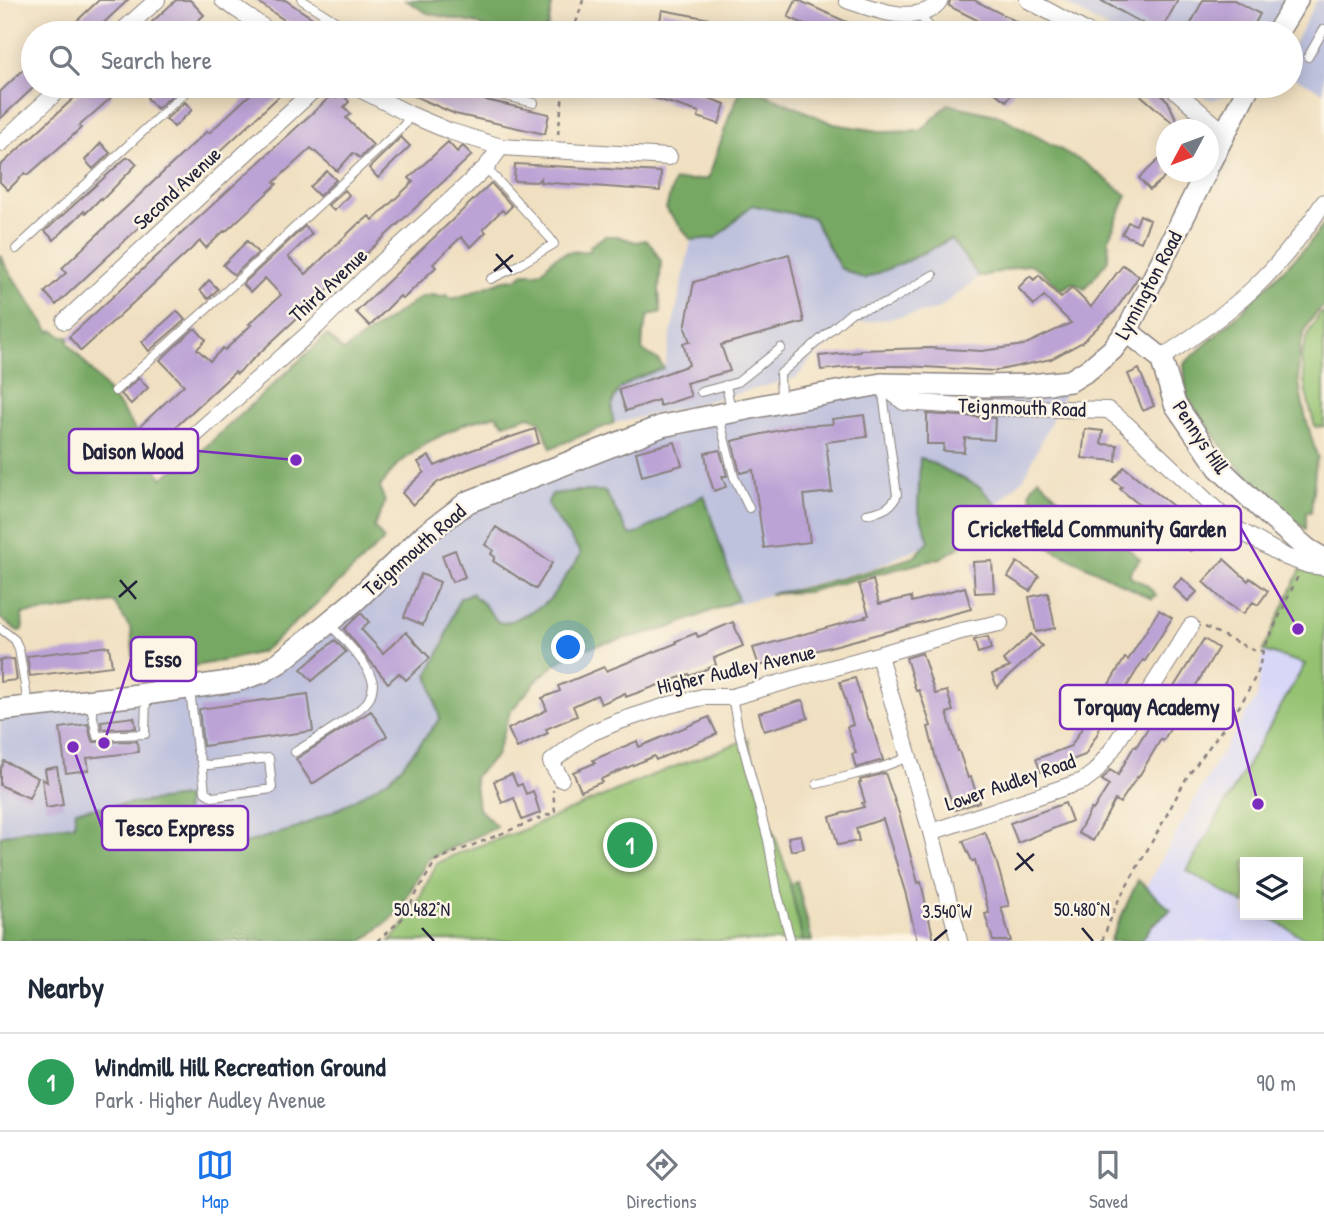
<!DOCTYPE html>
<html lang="en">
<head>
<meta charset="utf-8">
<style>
	:root { --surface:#fff; --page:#f6f6f7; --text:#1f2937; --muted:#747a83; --line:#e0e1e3; --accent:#1a73e8 }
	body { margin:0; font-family:"Patrick Hand",sans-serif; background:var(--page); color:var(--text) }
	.controls { position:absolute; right:21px; bottom:21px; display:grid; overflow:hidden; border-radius:0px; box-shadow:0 4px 18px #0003 }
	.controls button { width:63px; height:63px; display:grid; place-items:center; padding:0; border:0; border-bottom:2px solid var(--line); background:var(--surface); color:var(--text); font:35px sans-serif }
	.compass { position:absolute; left:1156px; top:119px; width:63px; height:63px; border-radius:50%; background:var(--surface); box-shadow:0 4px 18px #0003; rotate:229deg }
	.you { position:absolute; left:569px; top:648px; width:24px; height:24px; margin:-18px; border:5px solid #fff; border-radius:50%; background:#1a73e8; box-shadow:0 0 0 10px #1a73e833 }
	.badge { display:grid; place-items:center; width:46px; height:46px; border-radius:50%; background:var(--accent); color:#fff; font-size:23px; font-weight:700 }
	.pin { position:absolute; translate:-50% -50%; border:4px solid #fff; box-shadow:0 2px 7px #0006 }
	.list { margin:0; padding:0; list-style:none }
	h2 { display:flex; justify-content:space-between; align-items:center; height:91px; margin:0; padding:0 28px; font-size:30px }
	h2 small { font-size:23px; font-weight:400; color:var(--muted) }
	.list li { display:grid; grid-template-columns:46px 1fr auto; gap:21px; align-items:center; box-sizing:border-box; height:98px; padding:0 28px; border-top:2px solid var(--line) }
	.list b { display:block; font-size:26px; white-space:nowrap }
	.list p { margin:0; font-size:23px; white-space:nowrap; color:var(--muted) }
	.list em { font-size:23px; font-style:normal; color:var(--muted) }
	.icon { flex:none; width:38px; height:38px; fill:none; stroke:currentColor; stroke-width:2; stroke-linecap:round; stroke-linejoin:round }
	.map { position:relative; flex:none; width:1324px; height:941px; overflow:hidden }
	.search { position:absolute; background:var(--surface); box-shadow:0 4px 18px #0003; left:21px; right:21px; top:21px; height:77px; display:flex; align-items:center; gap:18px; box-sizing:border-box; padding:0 24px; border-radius:38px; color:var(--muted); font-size:26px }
	.sheet { height:189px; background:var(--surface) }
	nav { display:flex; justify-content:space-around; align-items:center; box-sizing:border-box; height:98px; border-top:2px solid var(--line); background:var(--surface); font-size:19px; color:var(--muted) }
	nav a { display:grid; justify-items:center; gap:4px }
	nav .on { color:var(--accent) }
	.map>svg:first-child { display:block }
	.built { fill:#d8d7f8; fill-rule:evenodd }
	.industrial { fill:#bfc2dd }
	.green { fill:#94c271; stroke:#5b7256; stroke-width:2 }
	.forest { fill:#77a863; stroke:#4c654f; stroke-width:2 }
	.building { fill:#bca3d6 }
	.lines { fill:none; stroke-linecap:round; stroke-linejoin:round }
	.service-casing { stroke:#89817e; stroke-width:10 }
	.minor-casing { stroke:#89817e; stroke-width:18 }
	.tertiary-casing { stroke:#89817e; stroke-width:24 }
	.path { stroke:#89817e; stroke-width:2.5; stroke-dasharray:5 5; stroke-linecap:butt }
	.service { stroke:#fff; stroke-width:8 }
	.minor { stroke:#fff; stroke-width:16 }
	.tertiary { stroke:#fff; stroke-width:21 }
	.ticks { fill:none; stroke:#22223b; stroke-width:2.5 }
	.labels { text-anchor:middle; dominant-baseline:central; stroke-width:5; stroke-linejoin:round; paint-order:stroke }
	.street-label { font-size:21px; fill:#22223b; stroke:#fcf5e5 }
	.ticks-label { font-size:18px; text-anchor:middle; fill:#22223b; stroke:#fcf5e5; stroke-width:5; stroke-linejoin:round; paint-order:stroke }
	.leader { fill:none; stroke:#7b2cbf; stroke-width:2.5 }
	.callout-dot { fill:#7b2cbf; stroke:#fcf5e5; stroke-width:2.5 }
	.callout { fill:#fcf5e5; stroke:#7b2cbf; stroke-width:2.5 }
	.callout-label { font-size:23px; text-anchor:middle; font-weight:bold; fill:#22223b }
</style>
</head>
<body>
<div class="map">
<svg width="1324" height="941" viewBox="0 0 1324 941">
	<rect width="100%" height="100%" fill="#fcf5e5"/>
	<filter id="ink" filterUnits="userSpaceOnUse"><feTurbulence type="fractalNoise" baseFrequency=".0143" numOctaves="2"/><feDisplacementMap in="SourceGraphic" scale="14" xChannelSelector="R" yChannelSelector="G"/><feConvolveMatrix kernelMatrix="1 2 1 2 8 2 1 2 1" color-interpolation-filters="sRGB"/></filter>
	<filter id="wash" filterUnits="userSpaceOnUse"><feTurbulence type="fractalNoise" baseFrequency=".00686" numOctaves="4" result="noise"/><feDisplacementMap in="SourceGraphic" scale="28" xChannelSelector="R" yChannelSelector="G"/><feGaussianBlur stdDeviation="1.57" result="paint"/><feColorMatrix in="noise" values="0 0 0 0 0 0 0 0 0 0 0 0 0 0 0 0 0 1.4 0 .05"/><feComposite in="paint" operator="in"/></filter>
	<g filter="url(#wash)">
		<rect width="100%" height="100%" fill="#f0e0c1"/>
		<!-- built -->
		<path class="built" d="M1263,651L1305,663L1324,941H1135L1140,898L1216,762L1257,697ZM1245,862H1298V915H1245Z"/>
		<!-- industrial -->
		<path class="industrial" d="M1059,0H1287L1267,33H1115Z
			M1317,0H1324V92L1291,76V49Z
			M1185,86H1236L1231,94L1212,100L1191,91Z
			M752,205L813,217L840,268L863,278L907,261L951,239L979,277L937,310L857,324L812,358L796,378L681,408L614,423L610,410L619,390L628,382L664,368L691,240L716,238Z
			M1070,381L1024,478L981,520L873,568L677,619L543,662L344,813L214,859L0,860V710L263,672L468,502L662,426L781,402Z"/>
		<!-- green -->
		<path class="green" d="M1324,312V426L1315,427L1306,393L1301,357L1308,334L1320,314Z
			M1301,569L1324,576V941H1310L1264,915H1298V862H1245V904L1187,871L1305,664L1263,651Z
			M748,739L763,803L785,865L803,941H390L401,929L418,901L437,863L461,852L518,832L653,775Z"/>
		<!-- forest -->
		<path class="forest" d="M406,0H553L548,27L538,33H492L478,24L427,13Z
			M743,86H747L834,124L885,132L921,131L948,104L1000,116L1083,162L1127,195L1109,238L1108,260L1085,289L1073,283L1061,290L1042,271L1030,264L979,277L951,239L907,261L864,279L840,268L813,218L752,205L716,238L691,240L666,209L674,181L708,179L730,114Z
			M1324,223V306C1279,342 1304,413 1318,459L1316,460L1311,512H1306V529L1280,510L1231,459L1186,396L1184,364L1237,316L1308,245Z
			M605,236H617L636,242L646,240C654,245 655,254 661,261L659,292L661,313L652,314L648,316L643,334L642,350L658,360L664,368C637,378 603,386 614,423L551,448L540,421L529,416L504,424L496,415L467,423L426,443L397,465L380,487L385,503L374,527L384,540L325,596L276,640L261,652L232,659L167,671L135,676L131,630L114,602L53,611L22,614L23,630L18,631L0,618V254L6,267L50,332L53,330L62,336L69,337L68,343C82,359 141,428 142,446L162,478L199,453L327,335L343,351L421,297L432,295L442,297L446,294L451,299L465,295L504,280L516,279L524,273H537L542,271L555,257L568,252L590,251V246Z
			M920,458H922L980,487L1000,509L994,516L993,523L983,530L959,536L961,546L941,558L849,581L807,592L769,594L799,589L869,571L914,557L929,541L918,509Z
			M1038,478L1079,518L1085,511C1105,525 1121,543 1140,559L1129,574L1133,579L1146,584L1156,595L1152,599L1028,537L1017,526L1021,516L1033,508L1030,491Z
			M577,491H603L606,493L627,531L631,535L637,534L704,495L738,600L669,628L601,644L576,651L557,663L540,677L510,712L496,756L474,777L478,808L497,827L428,859L398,913L363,941H0V836L25,830L74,825L76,810L186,797L185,820L218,851L294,829L342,807L390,778L402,766L440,719L428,674C433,664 440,653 444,642C450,627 452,612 460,598L471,593L484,605L498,622L505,623L518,618L540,607L550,599L580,556V552L549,508L548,502L552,494Z
			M1138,880L1171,910L1152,925L1141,941H1110Z
			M797,881L812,941H803L790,885Z"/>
		<g id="blocks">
			<!-- building -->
			<path class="building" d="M99,0H128L93,33H64Z
				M176,0H190L204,15L184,33H140Z
				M255,0H285L335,33H303Z
				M796,0H798L871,33H824L788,17Z
				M950,0H974L1039,33H970L977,20L949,6Z
				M1100,0H1178L1160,33Z
				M1203,0H1234L1260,14L1250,33H1186Z
				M662,10L753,27L752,33H671L658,31Z
				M33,60V88L0,119V92Z
				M87,86H102L112,97L79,126L81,128L69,139L28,175L25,173L8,190L0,182V166Z
				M159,86H170L176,92L157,109L147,98Z
				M259,86H290L56,305L45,292L66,273L62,268L207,131L209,133Z
				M392,86H439L454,93L549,114L545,134L455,114Z
				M626,86H693L691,92L725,104L719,124L698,117L699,112L625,89Z
				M986,86H1017L1006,101Z
				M1130,86H1151L1168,101L1181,130Z
				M342,93L349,102L344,107L351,114L346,118L373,145L360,158L353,153L337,171L311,148L274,182L277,184L225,232L224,231L206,248L200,241L81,351L69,337L333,94L336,98Z
				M185,102L192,110L174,127L166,119Z
				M401,137L410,146L378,178L369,168Z
				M448,142L457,152L463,146L472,155L237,374L235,372L153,448L136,430L184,385L160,360L194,329H196L206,340L197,349L210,361L223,348L225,350L251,325L249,324L281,295L265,278L251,292L243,284L305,226L312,234L288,257L306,274L360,222L361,223L369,216L373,220L413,182L409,178Z
				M101,143L110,153L93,169L85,160Z
				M1166,153V172H1171L1150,190L1139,178Z
				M126,158H131L137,164L102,200L101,198L86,213L84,211L54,240L45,231Z
				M515,164L661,172L660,191L540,182L541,178L536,182L514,181Z
				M327,171L336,180L319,196L310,187Z
				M491,183L512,206L505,213L502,210L483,229L486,232L471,247L461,237L433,264L436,267L403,299L400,296L370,326L356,312Z
				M345,190L349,195L334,211L328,205Z
				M1140,215L1150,220L1141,242L1122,234L1128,222L1136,225Z
				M247,241L258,253L234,275L223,265Z
				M789,254L804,322L721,345L730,371L686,383L691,396L660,406L658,400L626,411L619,390L689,365L683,343L690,342L685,328L694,282Z
				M1123,265L1139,276L1115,311L1081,343L1051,359L995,371L906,366H881L860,368V366L821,370L819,356L860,352V350L929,348L982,351L1024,345L1071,323L1044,296L1034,305L1018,288L1030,276L1034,280L1039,275L1061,298L1072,288L1091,307Z
				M209,280L218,289L208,299L200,290Z
				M177,311L185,320L149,351L142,342Z
				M1139,369L1154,406L1143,411L1128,374Z
				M139,378L148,388L131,404L121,394Z
				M927,414L995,418L994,440L965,438L964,452L943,451L944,444H927Z
				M864,415L867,437L826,442L832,492L804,495L810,542L764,548L753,470L740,473L732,441L797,426L833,424L832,419Z
				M535,429L539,443L468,469L438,482L413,505L402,493L424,472L418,462L429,456L435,466L472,450Z
				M1085,429L1103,431L1101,444L1117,445L1116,461L1082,458Z
				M675,442L682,465L642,476L636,452Z
				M720,450L727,476H722L726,487L714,491L708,473L705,453Z
				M1124,467L1173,506L1170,509L1203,535L1191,551L1166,531L1168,528L1120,489L1122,487L1113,480Z
				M496,527L552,563L536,589L493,561L495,557L491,554L493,550L485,545Z
				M455,550L465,577L452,582L442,555Z
				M1224,559L1248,581L1250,578L1268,591L1258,605L1253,602L1243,614L1224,601L1203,582Z
				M992,561L994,592L975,593L973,562Z
				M1017,562L1039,576L1030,591L1008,577Z
				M421,574L440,582L423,625L404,617Z
				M1182,578L1197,592L1188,601L1173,587Z
				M873,580L879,604L911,597L912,602L965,587L971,609L759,666L753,648L866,617L865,616L869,615L859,584Z
				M1048,593L1055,628L1036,632L1029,597Z
				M1159,610L1172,618L1145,661L1143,660L1126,688H1125L1098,730L1099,731L1085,755L1041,772L1036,759L1071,746L1125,658L1128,660Z
				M361,613L369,622L361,629L383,653L406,632L430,658L406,680L399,673L388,683L344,629Z
				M733,622L743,646L714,658L716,665L690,676L689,674L626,697L625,693L601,704L597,695L573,706L577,716L546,729L548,733L517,748L508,729L547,710L542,698L560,691L558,686L604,667L606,671L677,643L676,641L696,633L698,637Z
				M1031,634L1042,646L997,687L992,674L1010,667L1003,660Z
				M988,637L991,649L978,653L974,640Z
				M1204,639L1218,648L1163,741L1161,739L1138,778L1137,777L1120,803L1115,800L1093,841L1078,833L1091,809L1093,810L1109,785L1102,780L1104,778L1110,770L1118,775L1134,746L1136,747Z
				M335,640L346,652L312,681L301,669Z
				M109,646L112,666L30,676L27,656Z
				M922,653L935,694L947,691L953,711L947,713L958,751H959L968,778L971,777L979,802L955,810L936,759L928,727L931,726L919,690L916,691L906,658Z
				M14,659L17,680L0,682V660Z
				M855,678L868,720H870L883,760L856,768L852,754L856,753L847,727L853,725L840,682Z
				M308,694L313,731L203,746L199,709Z
				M803,700L808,718L764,731L759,713Z
				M371,711L387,736L312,784L296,759Z
				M134,717L136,728L102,729L101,721Z
				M709,717L717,734L656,760L654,756L601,779L602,782L581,791L573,772L595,763L593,760L637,741L639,747Z
				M88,724L91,738L94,742L137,741L139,752L87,758L89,770L66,773L60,728Z
				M4,761L38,778L29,798L0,785V769Z
				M57,767L63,805L46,808L42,779L47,782L45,769Z
				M885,773L899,813L918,883L921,882L934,941H917L906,895L883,819L856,828L859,841L838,845L830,817L864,807L862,803L865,802L859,783L861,782L860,780Z
				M512,774L517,786L522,784L526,794L533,791L540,813L522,820L514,798L502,803L494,781Z
				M1065,803L1072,821L1018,843L1010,823Z
				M985,832L996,860L1009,906L1001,907L1011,941H993L985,914L989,913L975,860L972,861L963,841Z
				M801,835L804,848L791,851L788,837Z"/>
		</g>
	</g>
	<g filter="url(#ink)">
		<use href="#blocks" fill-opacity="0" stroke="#89817e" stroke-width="2"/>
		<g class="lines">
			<defs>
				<path id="service" d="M302,0L354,33
					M919,15L929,26L939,33
					M246,33L257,23
					M1308,57L1324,29
					M465,86L534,103
					M487,166L490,172L550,238L554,244L512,269L491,279
					M16,249L192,86
					M726,385L731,410
					M115,391L208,308L393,136L405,124L409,114
					M701,392L738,382L781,348
					M781,399L780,374L852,312L887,303L933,275
					M719,417L734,477L749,508
					M867,514C881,511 891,509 897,495L882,387
					M0,628L15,640L19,649L28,704
					M190,690L197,750L202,764L205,792L213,797L272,789L269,758L210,765L202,764
					M732,697L738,728L768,840L777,892L791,941
					M90,702L97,736L145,734L146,697
					M295,752C310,743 363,711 369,699C371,695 373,687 373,683C370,666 341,635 328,623
					M817,784L877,769L909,757"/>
				<path id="minor" d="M223,0L272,33
					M847,0C872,9 921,28 940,0
					M1028,0L1089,33
					M120,33L157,0
					M354,86L409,114L449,131L501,147L669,157
					M1170,86L1225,133
					M0,144L63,86
					M65,321L318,86
					M1161,358C1195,336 1231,311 1260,282C1284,258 1306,230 1324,202
					M881,384L904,402L977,407L1108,410L1126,424L1235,528L1286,557L1308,565L1324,567
					M179,449L317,326L368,275L453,198L487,166L501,147
					M879,656L931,832L959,941
					M561,779L551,762L574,744L591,733L617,722L669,705L703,697H732L961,631L1000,623
					M931,832L1083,781L1095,772L1111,751L1191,626"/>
				<path id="tertiary" d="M1277,33L1297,0
					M1208,166L1249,86
					M1127,331L1161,358L1175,404L1219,468L1265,512L1307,549L1324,559
					M0,710L131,696L236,681L263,672L280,662L311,637L356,600L423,536L468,502L662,426L781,402L881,384L986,386L1030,385L1070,381L1088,370L1112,350L1127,331L1206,172"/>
			</defs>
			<!-- service casing -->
			<use href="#service" class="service-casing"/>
			<!-- minor casing -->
			<use href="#minor" class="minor-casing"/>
			<!-- tertiary casing -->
			<use href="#tertiary" class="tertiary-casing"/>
			<!-- path -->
			<path class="path" d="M573,33L583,0
				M558,134L564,86
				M1205,627L1253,650L1263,651
				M377,941L401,920L436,860L555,812L553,790
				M1102,941L1117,903L1158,831L1187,777L1241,704L1258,672L1263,651L1298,576"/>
			<!-- service -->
			<use href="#service" class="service"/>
			<!-- minor -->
			<use href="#minor" class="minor"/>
			<!-- tertiary -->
			<use href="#tertiary" class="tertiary"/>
		</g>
	</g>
	<!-- ticks -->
	<path class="ticks" d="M496,254L512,272M494,271L513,255M120,580L136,599M119,597L137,581M1017,853L1033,871M1015,870L1034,854M422,928L434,941M1082,928L1093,941M934,941L947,930"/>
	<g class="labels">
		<!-- street labels -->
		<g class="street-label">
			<text transform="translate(177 188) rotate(-43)">Second Avenue</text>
			<text transform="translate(328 285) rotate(-43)">Third Avenue</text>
			<text transform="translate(1148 285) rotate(-62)">Lymington Road</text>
			<text transform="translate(1022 407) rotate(2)">Teignmouth Road</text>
			<text transform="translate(1201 437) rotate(56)">Pennys Hill</text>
			<text transform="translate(414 550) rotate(-41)">Teignmouth Road</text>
			<text transform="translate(736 669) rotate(-13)">Higher Audley Avenue</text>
			<text transform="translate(1010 782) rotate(-19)">Lower Audley Road</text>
		</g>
	</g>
	<g class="ticks-label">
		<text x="422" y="916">50.482°N</text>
		<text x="1082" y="916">50.480°N</text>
		<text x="947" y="918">3.540°W</text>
	</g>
	<!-- callouts -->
	<path class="leader" d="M296 460L198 451M1298 629L1241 528M104 743L131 659M1258 804L1233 707M73 747L102 828"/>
	<g class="callout-dot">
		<circle cx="296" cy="460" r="7"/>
		<circle cx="1298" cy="629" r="7"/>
		<circle cx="104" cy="743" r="7"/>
		<circle cx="1258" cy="804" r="7"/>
		<circle cx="73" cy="747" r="7"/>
	</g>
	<g class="callout">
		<rect x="69" y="429" width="129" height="44" rx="7"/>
		<rect x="953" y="506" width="288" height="44" rx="7"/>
		<rect x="131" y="637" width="65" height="44" rx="7"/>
		<rect x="1060" y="685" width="173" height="44" rx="7"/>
		<rect x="102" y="806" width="146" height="44" rx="7"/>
	</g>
	<g class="callout-label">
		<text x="133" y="459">Daison Wood</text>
		<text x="1097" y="537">Cricketfield Community Garden</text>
		<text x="163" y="667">Esso</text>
		<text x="1147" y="715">Torquay Academy</text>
		<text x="175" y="836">Tesco Express</text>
	</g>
</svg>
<div class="controls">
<button><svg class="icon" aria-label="layers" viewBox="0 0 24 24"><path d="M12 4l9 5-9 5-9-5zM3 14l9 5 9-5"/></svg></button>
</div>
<svg class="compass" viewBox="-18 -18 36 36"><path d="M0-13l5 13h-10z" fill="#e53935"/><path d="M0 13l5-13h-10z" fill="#747a83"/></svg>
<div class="you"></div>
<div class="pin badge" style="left:630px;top:845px;background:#2e9e5b">1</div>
<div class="search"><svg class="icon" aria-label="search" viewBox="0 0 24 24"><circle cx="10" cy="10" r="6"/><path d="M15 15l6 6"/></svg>Search here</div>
</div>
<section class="sheet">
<h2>Nearby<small></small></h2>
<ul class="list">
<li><span class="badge" style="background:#2e9e5b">1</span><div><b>Windmill Hill Recreation Ground</b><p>Park · Higher Audley Avenue</p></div><em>90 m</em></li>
</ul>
</section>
<nav>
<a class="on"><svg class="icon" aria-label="map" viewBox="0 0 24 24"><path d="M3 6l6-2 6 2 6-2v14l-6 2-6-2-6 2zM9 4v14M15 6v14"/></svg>Map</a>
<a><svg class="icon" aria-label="directions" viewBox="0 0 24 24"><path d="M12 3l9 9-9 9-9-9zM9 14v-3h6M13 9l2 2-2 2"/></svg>Directions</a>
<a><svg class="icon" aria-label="saved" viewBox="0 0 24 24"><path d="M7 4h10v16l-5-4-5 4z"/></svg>Saved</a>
</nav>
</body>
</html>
